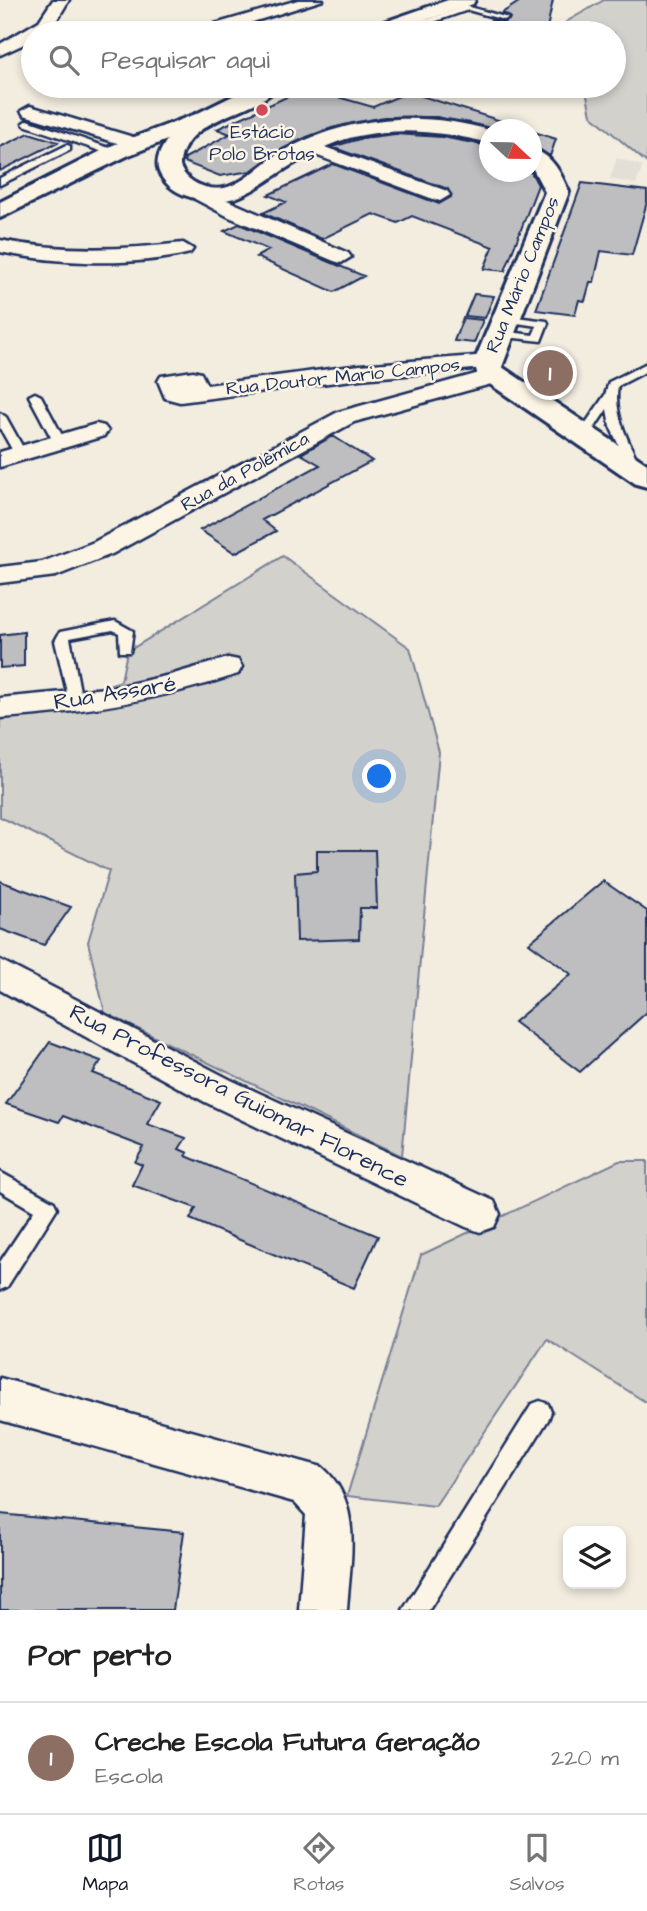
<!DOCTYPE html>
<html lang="pt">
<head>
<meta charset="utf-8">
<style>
	:root { --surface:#fff; --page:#f6f6f6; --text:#222; --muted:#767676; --line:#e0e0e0; --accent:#111827 }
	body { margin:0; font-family:"Architects Daughter",sans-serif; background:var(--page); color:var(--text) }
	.controls { position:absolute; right:21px; bottom:21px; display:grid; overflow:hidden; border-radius:14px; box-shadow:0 4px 10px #0003 }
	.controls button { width:63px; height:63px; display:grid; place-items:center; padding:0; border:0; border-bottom:2px solid var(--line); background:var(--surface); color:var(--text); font:35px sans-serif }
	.compass { position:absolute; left:479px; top:119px; width:63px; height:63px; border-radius:50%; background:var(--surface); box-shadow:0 4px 10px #0003; rotate:112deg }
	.you { position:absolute; left:380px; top:777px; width:24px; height:24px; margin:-18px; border:5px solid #fff; border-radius:50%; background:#1a73e8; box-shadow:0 0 0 10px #1a73e833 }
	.badge { display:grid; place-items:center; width:46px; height:46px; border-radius:50%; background:var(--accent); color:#fff; font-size:23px; font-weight:700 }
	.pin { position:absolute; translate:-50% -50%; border:4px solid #fff; box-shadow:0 2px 7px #0006 }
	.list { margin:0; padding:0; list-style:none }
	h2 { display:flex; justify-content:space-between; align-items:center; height:91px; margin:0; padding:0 28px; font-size:30px }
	h2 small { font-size:23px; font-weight:400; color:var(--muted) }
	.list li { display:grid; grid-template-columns:46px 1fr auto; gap:21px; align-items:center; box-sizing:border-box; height:112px; padding:0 28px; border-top:2px solid var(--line) }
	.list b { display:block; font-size:26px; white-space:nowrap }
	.list p { margin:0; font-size:23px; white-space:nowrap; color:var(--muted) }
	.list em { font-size:23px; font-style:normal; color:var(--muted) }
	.icon { flex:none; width:38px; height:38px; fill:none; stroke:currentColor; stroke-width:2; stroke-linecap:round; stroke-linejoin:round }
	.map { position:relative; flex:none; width:647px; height:1610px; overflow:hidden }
	.search { position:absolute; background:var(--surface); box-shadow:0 4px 10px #0003; left:21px; right:21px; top:21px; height:77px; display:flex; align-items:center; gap:18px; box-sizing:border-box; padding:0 24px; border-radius:38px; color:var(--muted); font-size:26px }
	.sheet { height:203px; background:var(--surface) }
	nav { display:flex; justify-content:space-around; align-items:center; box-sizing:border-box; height:98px; border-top:2px solid var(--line); background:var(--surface); font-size:19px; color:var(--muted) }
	nav a { display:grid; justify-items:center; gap:4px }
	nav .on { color:var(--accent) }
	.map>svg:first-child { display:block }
	.built { fill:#e3dfd6 }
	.green { fill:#d3d1cc; stroke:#778095; stroke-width:2 }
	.building { fill:#bebec0; stroke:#1b2f5e; stroke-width:2 }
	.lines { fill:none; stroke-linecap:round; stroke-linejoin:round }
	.lane-casing { stroke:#1b2f5e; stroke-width:5 }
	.street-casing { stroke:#1b2f5e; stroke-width:5 }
	.secondary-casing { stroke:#1b2f5e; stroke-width:6 }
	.lane { fill:#fcf5e5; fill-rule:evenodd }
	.street { fill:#fcf5e5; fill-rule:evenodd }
	.secondary { fill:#fcf5e5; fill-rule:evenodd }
	.poi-dot { fill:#d1495b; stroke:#fcf5e5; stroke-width:2.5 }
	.labels { text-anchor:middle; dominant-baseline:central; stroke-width:5; stroke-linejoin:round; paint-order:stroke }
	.far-poi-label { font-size:19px; fill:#1b2f5e; stroke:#fcf5e5 }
	.far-street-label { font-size:19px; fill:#1b2f5e; stroke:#fcf5e5 }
	.street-label { font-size:23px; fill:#1b2f5e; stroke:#fcf5e5 }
</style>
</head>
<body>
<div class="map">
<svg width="647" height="1610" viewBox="0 0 647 1610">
	<rect width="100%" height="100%" fill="#f3ede0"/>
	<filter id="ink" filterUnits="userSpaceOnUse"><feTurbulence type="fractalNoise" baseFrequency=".0143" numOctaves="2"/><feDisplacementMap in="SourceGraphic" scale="14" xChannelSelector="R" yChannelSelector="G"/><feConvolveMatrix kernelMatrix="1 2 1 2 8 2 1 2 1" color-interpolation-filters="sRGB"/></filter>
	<g filter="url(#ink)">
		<!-- built -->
		<path class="built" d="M617,158L643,166L636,184L610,179Z"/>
		<!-- green -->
		<path class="green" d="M604,0H647V163L591,115L585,86H614V33H566V22Z
			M283,556L410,648L439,752L402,1156L105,1013L88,942L109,871L0,817V719L121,681L127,652Z
			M619,1161H647V1403L547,1339L435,1506L347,1496L421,1255Z"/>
		<!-- building -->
		<path class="building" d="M522,0H553L546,33H471L492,20L503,23L509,20L510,17L502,13Z
			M306,88L373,107L409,92L514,125L506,130H492L437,117H384L332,128L307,137L275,153L251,171L220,176L184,162L185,158L230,134L217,129Z
			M531,131L556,139L550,156L531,147Z
			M29,133L58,142L0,171V147Z
			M395,134L442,137L489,146V172H531L538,185L505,271L484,269L493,247L412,216L398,223L373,214L322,239L263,213L286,202L268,195L333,164L439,204L451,197L448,189L332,147L363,138Z
			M582,183L647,191V202L632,255L601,251L594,282H590L585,301L579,300L575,315L536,310Z
			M239,224L301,250L364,276L334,292L256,257L269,250L224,231Z
			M474,294L494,296L485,318L465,316Z
			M463,318L483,320L474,343L454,341Z
			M333,436L372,461L262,520L276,531L235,553L200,530L320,465L301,454Z
			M24,632V666L0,668V635Z
			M317,850H375L377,908H360L359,939L297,941L295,873L317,871Z
			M0,881L71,907L44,945L0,929Z
			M603,881L647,911V1012L580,1072L514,1022L571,974L529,943Z
			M50,1042L101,1061L93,1073L161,1100L147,1124L186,1138L179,1149L188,1153L186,1156L378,1236L354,1288L190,1219L196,1208L132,1185L142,1165L135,1162L144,1147L63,1116L59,1122L6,1104Z
			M0,1514L184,1532L173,1610H0Z"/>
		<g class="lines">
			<defs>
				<path id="lane" d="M452,2L508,18L504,20L468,10L402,33H391L460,8L452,6Z
					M27,120L118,151L120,153L112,155L24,125L23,123Z
					M67,145L70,146V150L0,185V178Z
					M508,316L547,321L548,323L541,341L498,336V332L502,331L533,335L537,326L504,321V317Z
					M647,363V371L618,386C613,415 629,442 641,468L635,472L629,468L610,426L607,409L587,439L583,440L577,436L605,395L609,382Z
					M35,393L41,396L65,441L63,444H55L53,441L29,396Z
					M0,413L6,417L26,453L24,456H16L14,453L0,428Z
					M115,621L133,631L130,652H120L119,633L113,630L70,638L82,702L80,705H70L55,641L60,632Z
					M0,1172L54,1202L57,1208L7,1287L0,1290V1262L34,1211L0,1191Z
					M540,1401L548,1404L551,1412L548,1420L429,1610H403L532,1404Z"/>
				<path id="street" d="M53,0H69L57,20L43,33H33V40L0,55V44L39,21Z
					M298,0H323L227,30L229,33H183L191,28H214L215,24Z
					M30,106L143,140L146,144L137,149L24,115L21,111Z
					M308,141L447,191L450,195L440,201L433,199L302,150L299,146L302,142Z
					M202,189L348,253L351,257L341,263L334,261L229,217L195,199L192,195Z
					M0,240C60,252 123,250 183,243L193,249L190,253C135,267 55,264 0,252Z
					M488,355L496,357L499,362L496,367L360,379L180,402L165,398L158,381L161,376L193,371L201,373L207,385L360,365Z
					M494,369L502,371L505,376L502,381L354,422L112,554L56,576L0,583V567L42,562L94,542L338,412Z
					M96,424L104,426L108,431L104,436L0,467V452Z
					M228,658L238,660L242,667L238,674C160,700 82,713 0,718V698L116,687L170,675Z
					M0,960L231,1080L494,1201L500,1214L494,1227L480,1232L466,1227L205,1102L0,990Z
					M0,1378L322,1467C364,1503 350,1560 347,1610H299L306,1515L294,1502L0,1420Z"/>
				<path id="secondary" d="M448,0H475L473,4L389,33H361L364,29Z
					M253,86H278C257,115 182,116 180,166C186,183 208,191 224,188C246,183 264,161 283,151C348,116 419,110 490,130V143C447,133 407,127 363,135C339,139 316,150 295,163C260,183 238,210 194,198C182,195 171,190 163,179C153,166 158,153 167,140L129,155L0,218V202L113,145L196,114Z
					M532,149C553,155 561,174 569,192L502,367L647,464V487L636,484L478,376L474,362L545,192L532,167Z"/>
			</defs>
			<!-- lane casing -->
			<use href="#lane" class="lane-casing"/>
			<!-- street casing -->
			<use href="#street" class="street-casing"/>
			<!-- secondary casing -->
			<use href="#secondary" class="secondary-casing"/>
			<!-- lane -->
			<use href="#lane" class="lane"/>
			<!-- street -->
			<use href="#street" class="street"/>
			<!-- secondary -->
			<use href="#secondary" class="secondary"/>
		</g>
	</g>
	<!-- markers -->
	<circle class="poi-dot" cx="262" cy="110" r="7"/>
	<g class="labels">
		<!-- far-poi labels -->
		<g class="far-poi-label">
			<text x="262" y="132">Estácio<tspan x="262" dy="22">Polo Brotas</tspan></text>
		</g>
		<!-- far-street labels -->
		<g class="far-street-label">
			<text transform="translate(523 275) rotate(-68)">Rua Mário Campos</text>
			<text transform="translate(343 377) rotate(-6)">Rua Doutor Mario Campos</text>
			<text transform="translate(245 472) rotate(-29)">Rua da Polêmica</text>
		</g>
		<!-- street labels -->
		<g class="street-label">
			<text transform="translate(115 693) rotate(-9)">Rua Assaré</text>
			<text transform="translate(239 1096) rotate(27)">Rua Professora Guiomar Florence</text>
		</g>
	</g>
</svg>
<div class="controls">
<button><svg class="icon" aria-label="layers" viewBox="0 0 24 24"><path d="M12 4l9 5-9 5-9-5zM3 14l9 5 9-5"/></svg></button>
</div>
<svg class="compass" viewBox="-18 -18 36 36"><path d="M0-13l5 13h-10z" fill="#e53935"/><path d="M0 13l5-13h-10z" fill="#767676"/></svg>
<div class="you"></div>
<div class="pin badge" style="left:550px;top:373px;background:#8d6e63">1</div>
<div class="search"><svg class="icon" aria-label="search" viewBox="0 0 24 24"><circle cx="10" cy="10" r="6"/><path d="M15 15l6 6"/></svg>Pesquisar aqui</div>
</div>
<section class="sheet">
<h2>Por perto<small></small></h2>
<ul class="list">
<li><span class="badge" style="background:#8d6e63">1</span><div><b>Creche Escola Futura Geração</b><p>Escola</p></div><em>220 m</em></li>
</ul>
</section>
<nav>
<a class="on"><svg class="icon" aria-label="map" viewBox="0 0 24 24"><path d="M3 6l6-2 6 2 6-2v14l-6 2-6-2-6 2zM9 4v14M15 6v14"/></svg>Mapa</a>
<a><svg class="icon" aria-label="directions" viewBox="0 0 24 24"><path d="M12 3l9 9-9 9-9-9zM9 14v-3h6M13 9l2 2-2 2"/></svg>Rotas</a>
<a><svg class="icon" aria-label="saved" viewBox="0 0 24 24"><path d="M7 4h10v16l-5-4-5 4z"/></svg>Salvos</a>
</nav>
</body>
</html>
